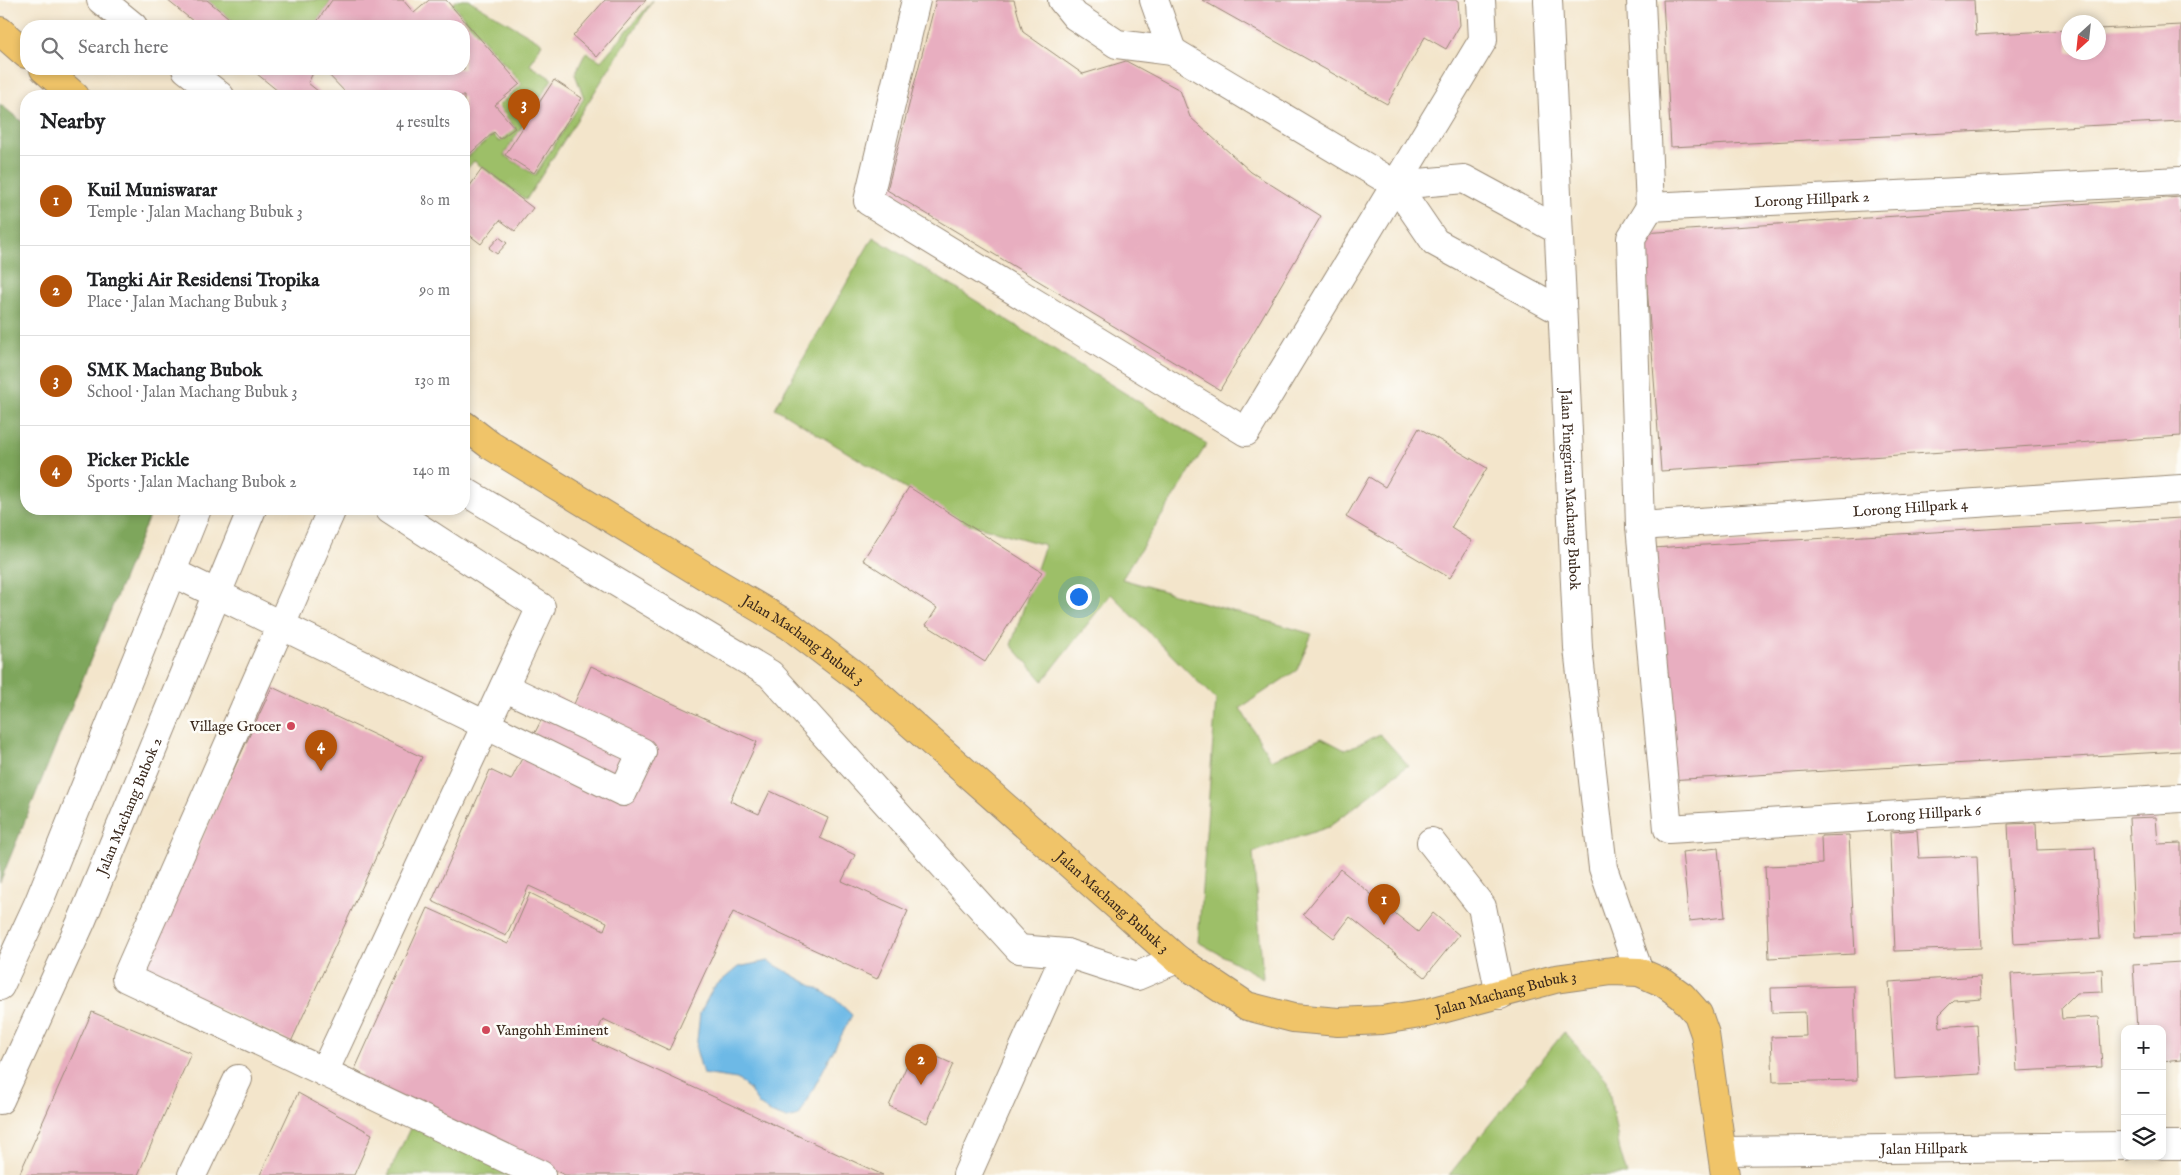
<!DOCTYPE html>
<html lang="en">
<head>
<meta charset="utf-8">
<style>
	:root { --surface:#fff; --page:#f6f6f6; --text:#202124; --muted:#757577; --line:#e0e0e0; --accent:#b45309 }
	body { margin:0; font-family:"IM FELL English",serif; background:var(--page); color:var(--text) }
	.controls { position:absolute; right:15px; bottom:15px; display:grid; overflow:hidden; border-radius:10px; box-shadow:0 2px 8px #0003 }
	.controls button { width:45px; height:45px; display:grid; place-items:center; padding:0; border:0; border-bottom:1px solid var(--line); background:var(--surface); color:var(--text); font:25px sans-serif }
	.compass { position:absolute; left:2061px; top:15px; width:45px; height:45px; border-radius:50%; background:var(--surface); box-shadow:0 2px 8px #0003; rotate:207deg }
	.you { position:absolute; left:1078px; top:596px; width:18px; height:18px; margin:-12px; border:4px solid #fff; border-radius:50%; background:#1a73e8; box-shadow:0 0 0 8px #1a73e833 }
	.badge { display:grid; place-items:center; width:32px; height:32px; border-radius:50%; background:var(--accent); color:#fff; font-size:16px; font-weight:700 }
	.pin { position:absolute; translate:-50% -41px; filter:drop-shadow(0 1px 2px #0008) }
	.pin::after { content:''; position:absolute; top:26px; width:18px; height:15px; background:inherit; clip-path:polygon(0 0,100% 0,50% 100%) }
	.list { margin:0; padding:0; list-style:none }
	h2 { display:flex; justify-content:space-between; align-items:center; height:65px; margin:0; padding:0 20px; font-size:21px }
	h2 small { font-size:16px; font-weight:400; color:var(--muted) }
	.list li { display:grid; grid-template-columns:32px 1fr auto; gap:15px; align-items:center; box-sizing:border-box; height:90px; padding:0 20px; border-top:1px solid var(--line) }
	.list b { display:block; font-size:19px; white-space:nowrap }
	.list p { margin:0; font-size:16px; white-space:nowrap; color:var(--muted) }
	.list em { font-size:16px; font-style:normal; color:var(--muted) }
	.icon { flex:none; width:28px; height:28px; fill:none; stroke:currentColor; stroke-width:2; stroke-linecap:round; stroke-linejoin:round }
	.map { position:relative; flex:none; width:2181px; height:1175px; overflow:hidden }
	.search { position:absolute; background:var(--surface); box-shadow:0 2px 8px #0003; left:20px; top:20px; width:450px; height:55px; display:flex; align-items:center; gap:12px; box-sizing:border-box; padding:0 18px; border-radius:20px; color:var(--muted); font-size:19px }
	.panel { position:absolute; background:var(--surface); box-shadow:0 2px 8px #0003; left:20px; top:90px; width:450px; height:425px; border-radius:20px }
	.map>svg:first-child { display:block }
	.green { fill:#9dbf68; stroke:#6c7443 }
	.forest { fill:#7ea65c; stroke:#5c683d }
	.water { fill:#6db9e6; stroke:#547282 }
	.building { fill:#e8aec0 }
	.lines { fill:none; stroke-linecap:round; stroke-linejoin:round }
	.minor-casing { stroke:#978874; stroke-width:30 }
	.major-casing { stroke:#978874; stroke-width:30 }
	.minor { stroke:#fff; stroke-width:28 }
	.major { stroke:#f0c469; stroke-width:28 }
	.poi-dot { fill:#d1495b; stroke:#fdfcf7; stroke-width:2 }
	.labels { text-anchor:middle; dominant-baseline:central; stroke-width:5; stroke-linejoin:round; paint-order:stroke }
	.street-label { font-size:15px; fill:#3b2a1e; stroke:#fdfcf7 }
	.poi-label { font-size:15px; fill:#3b2a1e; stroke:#fdfcf7; text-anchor:end }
</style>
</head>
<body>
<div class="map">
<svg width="2181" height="1175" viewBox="0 0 2181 1175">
	<rect width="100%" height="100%" fill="#fdfcf7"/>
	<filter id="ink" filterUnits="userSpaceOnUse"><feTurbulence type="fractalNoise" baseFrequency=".02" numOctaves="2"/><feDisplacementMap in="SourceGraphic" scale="10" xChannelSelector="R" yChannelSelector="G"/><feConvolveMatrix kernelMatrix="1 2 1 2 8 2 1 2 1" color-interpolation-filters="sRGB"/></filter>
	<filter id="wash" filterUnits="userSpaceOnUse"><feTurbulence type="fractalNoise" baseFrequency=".0096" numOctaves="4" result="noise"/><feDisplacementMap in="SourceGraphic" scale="20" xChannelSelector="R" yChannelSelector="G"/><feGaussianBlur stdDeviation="1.12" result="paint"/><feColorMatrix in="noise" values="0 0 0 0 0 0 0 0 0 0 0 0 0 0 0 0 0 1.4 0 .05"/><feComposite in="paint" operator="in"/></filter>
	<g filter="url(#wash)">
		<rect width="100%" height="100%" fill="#f3e5cb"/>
		<!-- green -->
		<path class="green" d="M207,0H332L314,26H239Z
			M457,0H469L542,43L530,65L552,79L504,155L535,175L584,98L575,74L586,52L601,61L653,0L526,200L474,161L464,172V160L493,135L500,142L516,129L498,106L522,84L452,4Z
			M873,237L1207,444L1122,579L1312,634L1297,670L1240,708L1271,760L1322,738L1345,750L1380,734L1408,765L1329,827L1253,852L1263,978L1198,942L1216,700L1111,594L1043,681L1011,645L1045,545L959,521L775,408Z
			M1564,1032L1607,1080L1620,1151L1627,1175H1449Z
			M412,1124L520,1175H388Z"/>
		<!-- forest -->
		<path class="forest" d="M0,104L26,125V509H152L0,882Z"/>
		<!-- water -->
		<path class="water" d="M768,961L834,998L852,1015L799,1116L787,1119L773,1114L759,1105L749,1089L737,1079L703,1074L696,1049L700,1013L713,988L738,967Z"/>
		<g id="blocks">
			<!-- building -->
			<path class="building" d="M167,0H207L239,26H199Z
				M332,0H403L414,13L429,0H446L520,84L495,105L515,128L500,139L494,132L464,159V96H349L323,69H464V26H314Z
				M605,0H646L597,57L573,36Z
				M936,0H1014L1023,32L1083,74L1126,61L1180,90L1190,117L1251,172L1321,216L1220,390L887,190Z
				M1202,0H1458L1460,25L1446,49L1425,37L1387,104Z
				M1663,0H1974L1976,35L2068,30V52H2098V29L2181,25V121L1671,147Z
				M251,69H315L308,83L324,96H284Z
				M554,80L582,98L534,173L505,155Z
				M482,169L533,208L515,231L500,220L481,244L464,231V194Z
				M2181,197V436L1661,471L1643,233Z
				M499,237L507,243L497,254L489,248Z
				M1419,428L1487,468L1451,528L1472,541L1450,578L1346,517L1369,477L1385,487Z
				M909,487L1042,572L985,662L926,625L937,608L863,560Z
				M2181,518V751L1667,780L1652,548Z
				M591,666L757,742L730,801L759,814L770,791L828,818L820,838L855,855L842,881L908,911L877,979L733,912L669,1050L603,1019L593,1041L883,1175H565L358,1081L362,1073L355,1069L428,908L508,944L530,893L604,930L607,922L529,886L506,936L432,901L490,770L511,780L554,695L574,704Z
				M272,687L422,757L291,1042L140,972Z
				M2156,817L2158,844L2181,843V935L2135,937L2129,818Z
				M2036,823L2037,850L2095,848L2100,939L2014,944L2008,824Z
				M1917,830L1919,858L1977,856L1981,948L1895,951L1890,832Z
				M1849,835L1855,954L1769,958L1765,866L1822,864L1821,836Z
				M1718,848L1725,917L1689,921L1682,852Z
				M1340,869L1418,932L1433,913L1459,935L1425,977L1350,917L1334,938L1303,914Z
				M2181,962V1060L2162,1062V1029H2137L2133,965Z
				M2102,969L2103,992L2076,993L2061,1008L2062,1019L2099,1017L2102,1067L2017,1071L2011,974Z
				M1980,976L1981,998L1954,1000L1939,1015L1940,1027L1977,1024L1980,1074L1895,1079L1889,982Z
				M1854,986L1857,1080L1773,1082L1771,1037L1806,1036L1805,1012L1772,1013L1771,988Z
				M92,1012L191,1053L138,1175H19Z
				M915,1047L953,1064L927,1123L889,1106Z
				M298,1093L372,1134L354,1175H260Z"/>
		</g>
	</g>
	<g filter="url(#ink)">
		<use href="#blocks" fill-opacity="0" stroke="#978874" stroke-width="1"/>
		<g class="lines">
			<defs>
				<g id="minor">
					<path d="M101,0L133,26"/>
					<path d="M916,0L868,201L1246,432L1483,40L1481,0"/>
					<path d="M1062,0L1075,16L1117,44L1172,51L1396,185"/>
					<path d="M1154,0L1172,51"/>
					<path id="s1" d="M1548,0L1578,648L1603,868L1639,972"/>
					<path d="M1641,0L1650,207"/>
					<path d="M186,69L220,96"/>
					<path id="s2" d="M1650,207L1631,238L1640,526L1668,829L2181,798"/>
					<path id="s3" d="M1650,207L2181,181"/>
					<path d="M1558,230L1464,179L1396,185L1435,242L1561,311"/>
					<path d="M464,491L770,674L1019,949L1066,953L1137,976L1177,959"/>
					<path d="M332,509L126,978L541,1175"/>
					<path id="s4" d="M1640,526L2181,489"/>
					<path d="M172,572L623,792L642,752L504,687"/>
					<path d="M1431,842L1482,907L1500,995"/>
					<path d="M0,986L38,904L197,509"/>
					<path d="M324,1072L541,607L390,509"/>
					<path id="s5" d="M0,1100L82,920L252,509"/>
					<path d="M2162,1145H2181"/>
					<path id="s6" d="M1723,1151L2125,1146"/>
					<path d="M192,1175L238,1079"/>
					<path d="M967,1175L1066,953"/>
				</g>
				<g id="major">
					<path d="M0,31L26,54"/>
					<path d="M44,69L75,96"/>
					<path id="s7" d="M464,425L490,445L712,580L790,626L865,683L1177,959L1247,1006L1293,1018L1338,1022L1382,1020L1427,1013L1555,979L1612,971L1639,972L1664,983L1682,996L1698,1014L1705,1034L1725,1175"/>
				</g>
			</defs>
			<!-- minor casing -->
			<use href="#minor" class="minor-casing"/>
			<!-- major casing -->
			<use href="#major" class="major-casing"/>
			<!-- minor -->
			<use href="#minor" class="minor"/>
			<!-- major -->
			<use href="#major" class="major"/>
		</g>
	</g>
	<!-- markers -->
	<g class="poi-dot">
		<circle cx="291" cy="726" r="5"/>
		<circle cx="486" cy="1030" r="5"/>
	</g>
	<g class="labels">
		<!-- street labels -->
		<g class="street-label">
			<text stroke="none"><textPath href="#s3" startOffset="162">Lorong Hillpark 2</textPath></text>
			<text stroke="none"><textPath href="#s1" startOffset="490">Jalan Pinggiran Machang Bubok</textPath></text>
			<text stroke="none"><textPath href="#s4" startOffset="271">Lorong Hillpark 4</textPath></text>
			<text stroke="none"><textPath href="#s7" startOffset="402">Jalan Machang Bubuk 3</textPath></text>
			<text stroke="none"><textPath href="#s5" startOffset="321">Jalan Machang Bubok 2</textPath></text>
			<text stroke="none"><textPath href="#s2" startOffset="885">Lorong Hillpark 6</textPath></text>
			<text stroke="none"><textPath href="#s7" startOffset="808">Jalan Machang Bubuk 3</textPath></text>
			<text stroke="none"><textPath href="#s7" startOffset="1242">Jalan Machang Bubuk 3</textPath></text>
			<text stroke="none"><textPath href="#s6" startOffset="201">Jalan Hillpark</textPath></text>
		</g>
		<!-- poi labels -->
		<g class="poi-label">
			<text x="281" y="726">Village Grocer</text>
			<text x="496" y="1030" text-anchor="start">Vangohh Eminent</text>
		</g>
	</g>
</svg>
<div class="controls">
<button>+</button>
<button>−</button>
<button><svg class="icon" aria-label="layers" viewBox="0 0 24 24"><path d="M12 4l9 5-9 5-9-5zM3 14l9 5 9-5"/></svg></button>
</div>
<svg class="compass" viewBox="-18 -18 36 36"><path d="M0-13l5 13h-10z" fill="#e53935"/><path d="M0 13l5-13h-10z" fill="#757577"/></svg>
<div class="you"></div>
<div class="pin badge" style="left:1384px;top:925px">1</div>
<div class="pin badge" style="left:921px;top:1085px">2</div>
<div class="pin badge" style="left:524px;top:130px">3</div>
<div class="pin badge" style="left:321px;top:771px">4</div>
<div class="search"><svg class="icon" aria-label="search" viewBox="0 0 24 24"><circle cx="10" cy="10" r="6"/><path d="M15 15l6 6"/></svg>Search here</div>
<section class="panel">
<h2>Nearby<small>4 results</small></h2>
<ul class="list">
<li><span class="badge">1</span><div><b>Kuil Muniswarar</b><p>Temple · Jalan Machang Bubuk 3</p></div><em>80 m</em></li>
<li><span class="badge">2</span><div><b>Tangki Air Residensi Tropika</b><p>Place · Jalan Machang Bubuk 3</p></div><em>90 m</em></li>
<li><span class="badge">3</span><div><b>SMK Machang Bubok</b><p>School · Jalan Machang Bubuk 3</p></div><em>130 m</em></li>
<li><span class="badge">4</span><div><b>Picker Pickle</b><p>Sports · Jalan Machang Bubok 2</p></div><em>140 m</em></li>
</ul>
</section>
</div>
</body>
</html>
